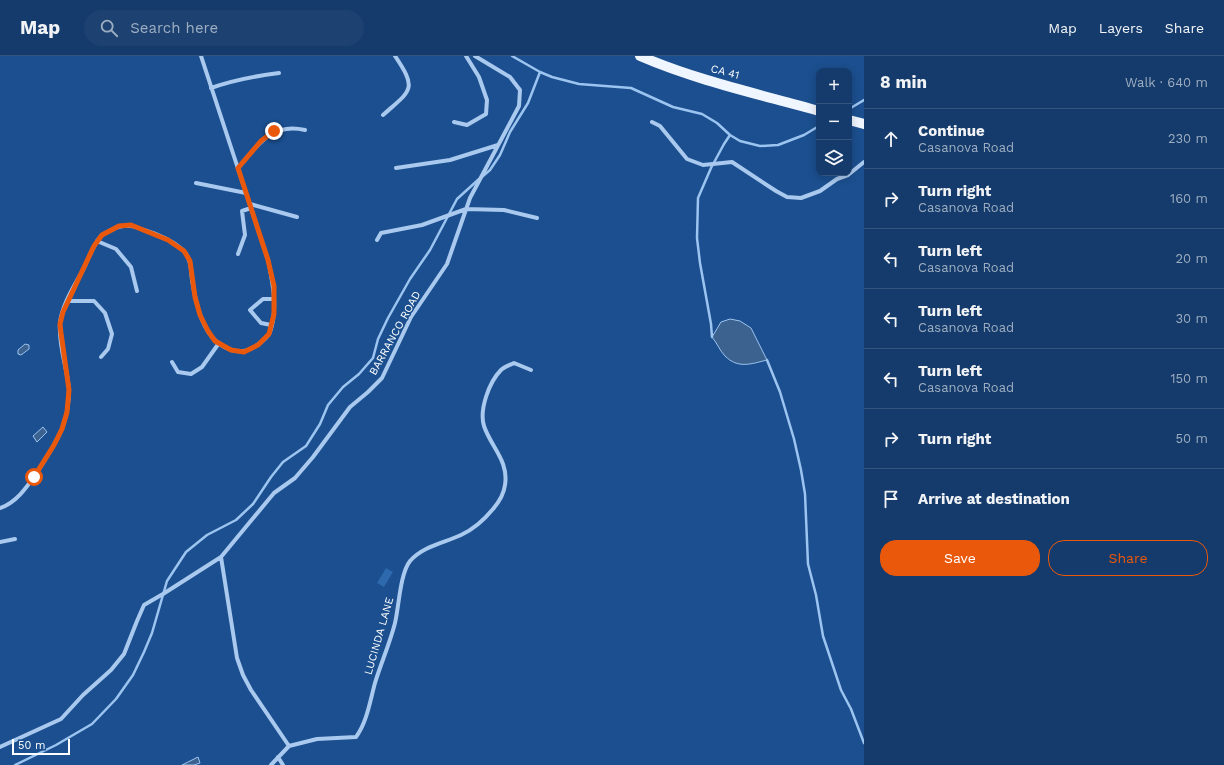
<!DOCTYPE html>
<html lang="en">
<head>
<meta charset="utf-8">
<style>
	:root { --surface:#143b6b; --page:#1d4271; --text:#f1f3f6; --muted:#9dadc1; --line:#33557e; --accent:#ea580c }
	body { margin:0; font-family:"Work Sans",sans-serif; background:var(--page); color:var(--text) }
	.controls { position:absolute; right:12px; top:12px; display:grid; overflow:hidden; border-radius:8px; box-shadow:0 2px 10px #0003 }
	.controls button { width:36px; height:36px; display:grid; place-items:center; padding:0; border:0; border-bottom:1px solid var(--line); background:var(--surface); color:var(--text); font:20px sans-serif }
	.scale { position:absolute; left:12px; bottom:10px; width:58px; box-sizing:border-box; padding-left:4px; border:2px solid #fff; border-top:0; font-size:11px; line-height:14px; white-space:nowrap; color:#fff; -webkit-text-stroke:3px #1b4f8f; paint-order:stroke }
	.stop { position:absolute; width:12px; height:12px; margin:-9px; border:3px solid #ea580c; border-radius:50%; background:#fff }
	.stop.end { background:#ea580c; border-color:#fff; box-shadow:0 1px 4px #0008 }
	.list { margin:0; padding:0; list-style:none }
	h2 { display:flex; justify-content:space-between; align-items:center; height:52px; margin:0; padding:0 16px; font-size:17px }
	h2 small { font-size:13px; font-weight:400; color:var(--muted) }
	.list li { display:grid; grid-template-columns:26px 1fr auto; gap:12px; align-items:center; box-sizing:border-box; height:60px; padding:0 16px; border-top:1px solid var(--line) }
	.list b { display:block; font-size:15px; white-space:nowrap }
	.list p { margin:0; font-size:13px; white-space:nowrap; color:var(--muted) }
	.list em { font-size:13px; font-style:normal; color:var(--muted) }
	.actions { display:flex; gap:8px; padding:12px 16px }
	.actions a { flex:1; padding:9px 0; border:1px solid var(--accent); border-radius:16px; text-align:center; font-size:14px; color:var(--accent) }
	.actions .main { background:var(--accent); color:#fff }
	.icon { flex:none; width:22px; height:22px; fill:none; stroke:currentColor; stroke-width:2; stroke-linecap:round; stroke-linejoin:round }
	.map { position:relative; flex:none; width:864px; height:709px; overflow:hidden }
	header { display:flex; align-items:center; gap:24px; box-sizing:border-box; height:56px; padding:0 20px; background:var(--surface); border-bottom:1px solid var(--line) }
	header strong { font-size:19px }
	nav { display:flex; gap:22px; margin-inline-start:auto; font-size:14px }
	.search { width:280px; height:36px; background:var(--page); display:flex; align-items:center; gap:10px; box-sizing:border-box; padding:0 14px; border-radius:22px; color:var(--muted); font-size:15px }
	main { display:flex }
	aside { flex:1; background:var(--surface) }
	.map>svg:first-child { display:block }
	.green { fill:#2e69ad }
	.water { fill:#3c6290; stroke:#9cc4f0 }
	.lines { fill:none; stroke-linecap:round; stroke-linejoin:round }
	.stream { stroke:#9cc4f0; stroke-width:2.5 }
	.minor { stroke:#a9c9ee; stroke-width:4 }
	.primary { stroke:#f0f6ff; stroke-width:10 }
	.route { stroke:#ea580c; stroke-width:5 }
	.labels { text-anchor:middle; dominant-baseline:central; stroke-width:3; stroke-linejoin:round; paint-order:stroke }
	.street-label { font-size:11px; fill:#fff; stroke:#1b4f8f }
</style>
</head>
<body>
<header>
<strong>Map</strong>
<div class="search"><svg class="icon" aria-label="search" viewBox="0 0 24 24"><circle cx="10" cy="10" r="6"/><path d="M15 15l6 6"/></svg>Search here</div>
<nav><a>Map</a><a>Layers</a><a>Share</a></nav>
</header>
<main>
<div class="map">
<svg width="864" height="709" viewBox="0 0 864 709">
	<rect width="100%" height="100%" fill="#1b4f8f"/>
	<!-- green -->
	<path class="green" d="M386,512L393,516L384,531L377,527Z"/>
	<!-- water -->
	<path class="water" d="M730,263L740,265L751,272L767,304C751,308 738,313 725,300C720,295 717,287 712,281L721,266Z
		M25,288L29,289V293L21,299L18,298V294Z
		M43,371L47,376L37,386L33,380Z
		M198,701L200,707L194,709H182Z"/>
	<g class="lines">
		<!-- stream -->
		<path class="stream" d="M512,0L540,16L552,21L579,28L631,32L673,51L702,58L717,67L730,79L740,85L760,90L778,89L804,79L819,70
			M849,53L864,44
			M483,120L490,114L500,99L510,76L528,47L540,16
			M712,281L711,268L700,207L697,182L698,142L711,112L724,88L730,79
			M767,304L780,336L794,383L801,414L805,438L808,508L816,539L823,580L841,634L851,653L864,687
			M15,709L56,689L92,668L116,643L133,619L144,596L152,577L167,525L186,496L207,479L236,464L253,448L271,421L283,406L306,390L320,368L328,349L343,331L359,318L373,302L378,283L388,262L410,223L430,194L457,143L479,123"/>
		<!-- minor -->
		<path class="minor" d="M211,32C234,24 255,20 279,17
			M383,59C411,34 418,34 395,0
			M454,66L467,69L486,58L487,44L479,21L466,0
			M652,66L660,70L687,103L703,109L732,106L776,135L787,141L801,142L820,135L837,123L848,119L864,106
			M238,112C257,90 271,66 305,74
			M396,112L450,104L498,89
			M196,127L246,137
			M250,148L297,161
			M377,184L381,177L422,169L466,153L504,154L537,162
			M97,185L116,193L131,211L137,235
			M238,198L245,179L242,155L251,152
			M67,245H94L105,257L112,278L108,293L101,301
			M271,269L261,267L250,254L263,243H273
			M172,306L178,316L191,318L202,311L219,287
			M0,452C16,447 27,431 36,418C48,398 63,379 67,355C68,349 69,340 69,333C67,311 58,289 60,267C62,248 75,229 84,212C88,203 95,185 102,179C104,177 108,176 111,174C123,168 132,169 144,174C157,178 173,185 183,194C191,202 191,214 192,224C195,243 201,273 216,285C226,294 239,298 251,293C257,289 267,284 270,276C278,254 273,227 268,204L201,0
			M0,486L15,483
			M221,501L237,602L243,619L251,634L289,690
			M0,691L61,663L83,639L111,614L124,598L137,565L144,549L163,538L221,501L274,437L295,422L313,401L350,351L368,336L382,322L411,261L447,208L470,142L519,50L520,34L510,21L475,0
			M278,701L283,709
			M271,709L289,690L317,683L356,681C367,666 370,645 375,627C381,607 390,587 395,567C399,550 400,518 410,505C423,490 444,487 461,479C474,473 484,464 493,453C499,446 504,437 505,429C509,405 491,391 484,370C479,354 489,326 501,314C504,311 510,309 514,307L531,314"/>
		<!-- primary -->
		<path class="primary" d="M640,0C698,25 759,38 819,55
			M849,64L864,68"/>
	</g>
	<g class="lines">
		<!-- route -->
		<path class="route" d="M34,421L54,389L62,373L67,356L69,334L61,277L60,268L63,256L94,190L102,179L119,170L131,169L168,184L184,195L190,205L195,241L200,259L208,275L215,285L231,294L244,296L258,289L269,278L274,258V230L268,204L238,112L261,85L274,75"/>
	</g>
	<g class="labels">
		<!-- street labels -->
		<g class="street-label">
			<text transform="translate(725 16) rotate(15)">CA 41</text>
			<text transform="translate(395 277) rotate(-61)">BARRANCO ROAD</text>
			<text transform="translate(379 580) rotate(-74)">LUCINDA LANE</text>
		</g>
	</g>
</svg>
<div class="controls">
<button>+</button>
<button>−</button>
<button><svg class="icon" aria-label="layers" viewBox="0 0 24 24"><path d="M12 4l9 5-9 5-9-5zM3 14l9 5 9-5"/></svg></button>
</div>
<div class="scale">50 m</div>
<div class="stop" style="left:34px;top:421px"></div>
<div class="stop end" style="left:274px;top:75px"></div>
</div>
<aside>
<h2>8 min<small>Walk · 640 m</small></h2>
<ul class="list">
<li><svg class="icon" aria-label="ahead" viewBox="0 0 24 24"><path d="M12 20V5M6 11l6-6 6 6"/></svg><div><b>Continue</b><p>Casanova Road</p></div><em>230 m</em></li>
<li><svg class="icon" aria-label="right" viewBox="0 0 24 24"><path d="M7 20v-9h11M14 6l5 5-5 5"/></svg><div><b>Turn right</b><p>Casanova Road</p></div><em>160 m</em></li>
<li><svg class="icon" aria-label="left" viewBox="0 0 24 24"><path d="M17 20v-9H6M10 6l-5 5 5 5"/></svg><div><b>Turn left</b><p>Casanova Road</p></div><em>20 m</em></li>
<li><svg class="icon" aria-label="left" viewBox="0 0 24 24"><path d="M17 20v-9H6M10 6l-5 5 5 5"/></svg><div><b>Turn left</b><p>Casanova Road</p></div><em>30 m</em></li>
<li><svg class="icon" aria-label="left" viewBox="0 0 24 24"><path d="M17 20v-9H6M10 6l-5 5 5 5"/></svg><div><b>Turn left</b><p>Casanova Road</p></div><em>150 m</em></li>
<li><svg class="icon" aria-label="right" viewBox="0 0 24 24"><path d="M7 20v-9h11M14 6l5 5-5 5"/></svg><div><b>Turn right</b></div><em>50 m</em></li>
<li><svg class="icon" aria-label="arrive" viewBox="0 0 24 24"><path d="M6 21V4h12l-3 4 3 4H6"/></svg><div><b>Arrive at destination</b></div></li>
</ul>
<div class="actions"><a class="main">Save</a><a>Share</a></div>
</aside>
</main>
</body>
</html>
